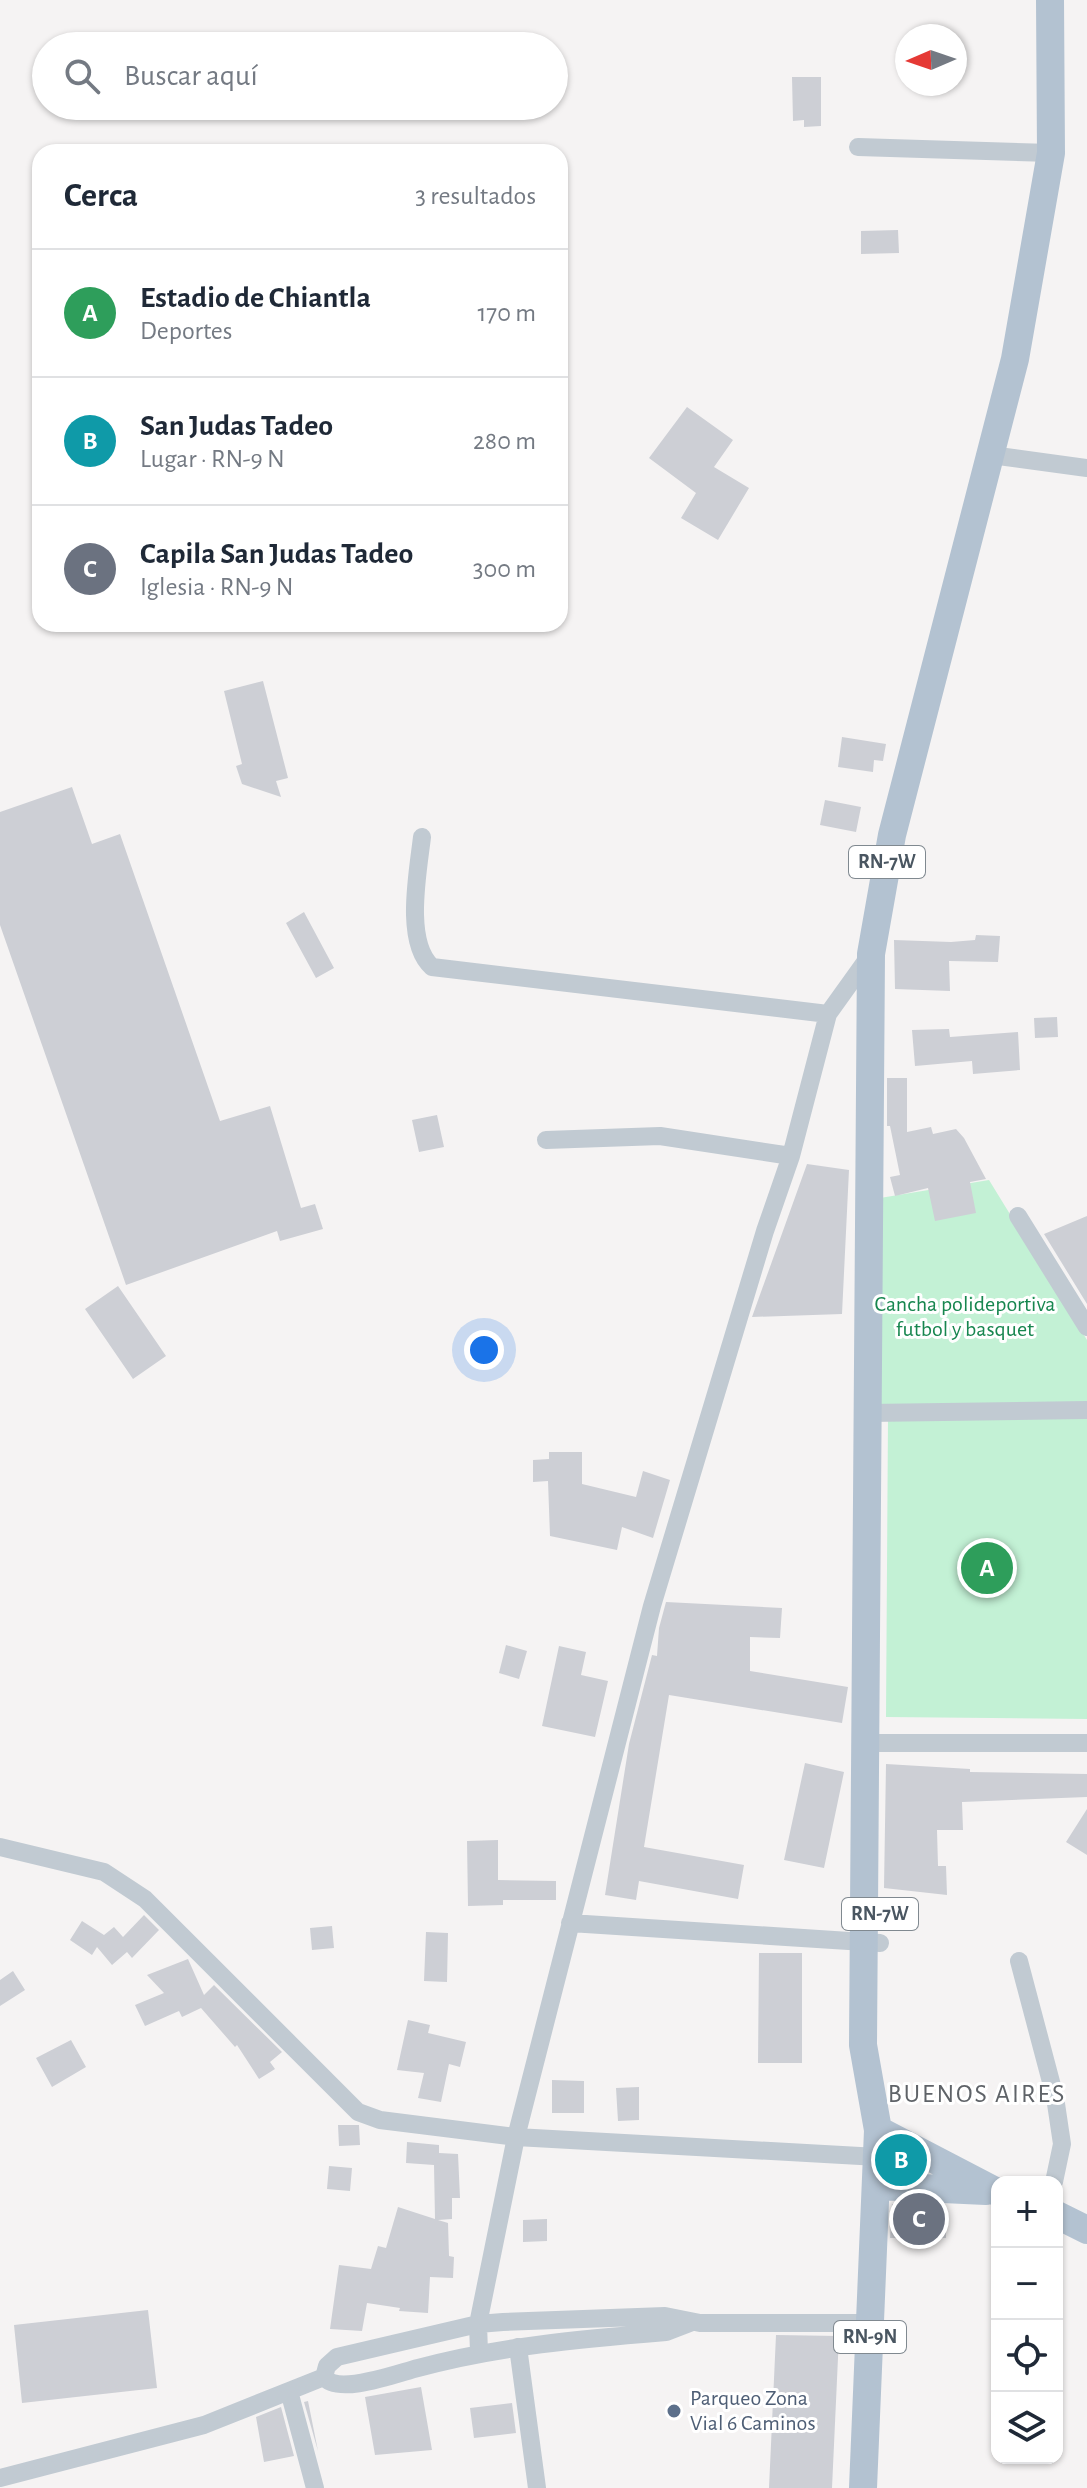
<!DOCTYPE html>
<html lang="es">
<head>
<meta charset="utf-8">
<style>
	:root { --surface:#fff; --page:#f2f2f3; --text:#1f2937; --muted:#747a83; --line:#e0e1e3; --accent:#0b8043 }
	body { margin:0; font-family:"Alegreya Sans",sans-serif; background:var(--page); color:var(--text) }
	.controls { position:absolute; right:24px; bottom:24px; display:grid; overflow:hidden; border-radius:16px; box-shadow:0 2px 6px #0004 }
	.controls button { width:72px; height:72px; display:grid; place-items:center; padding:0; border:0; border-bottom:2px solid var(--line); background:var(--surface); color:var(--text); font:40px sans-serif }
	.compass { position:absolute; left:895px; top:24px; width:72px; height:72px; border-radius:50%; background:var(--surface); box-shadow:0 2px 6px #0004; rotate:268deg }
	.you { position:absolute; left:484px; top:1350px; width:28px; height:28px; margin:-20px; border:6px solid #fff; border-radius:50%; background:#1a73e8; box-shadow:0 0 0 12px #1a73e833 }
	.badge { display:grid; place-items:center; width:52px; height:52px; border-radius:50%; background:var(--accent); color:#fff; font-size:26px; font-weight:700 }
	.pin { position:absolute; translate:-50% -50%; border:4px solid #fff; box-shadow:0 2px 8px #0006 }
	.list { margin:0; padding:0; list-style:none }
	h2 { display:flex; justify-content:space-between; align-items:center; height:104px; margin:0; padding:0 32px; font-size:34px }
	h2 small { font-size:26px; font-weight:400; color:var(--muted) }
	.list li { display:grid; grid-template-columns:52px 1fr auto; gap:24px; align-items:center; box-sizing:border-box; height:128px; padding:0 32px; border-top:2px solid var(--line) }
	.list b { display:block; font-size:30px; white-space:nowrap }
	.list p { margin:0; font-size:26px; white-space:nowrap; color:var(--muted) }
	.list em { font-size:26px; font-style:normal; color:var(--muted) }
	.icon { flex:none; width:44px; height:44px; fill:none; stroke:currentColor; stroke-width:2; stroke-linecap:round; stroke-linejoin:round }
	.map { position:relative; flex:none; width:1087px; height:2488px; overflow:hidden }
	.search { position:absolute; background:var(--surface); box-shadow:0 2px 6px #0004; left:32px; top:32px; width:536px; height:88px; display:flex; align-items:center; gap:20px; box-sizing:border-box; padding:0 28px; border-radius:44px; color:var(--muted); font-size:30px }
	.panel { position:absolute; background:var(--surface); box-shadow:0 2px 6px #0004; left:32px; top:144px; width:536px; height:488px; border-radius:24px }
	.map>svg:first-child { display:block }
	.green { fill:#c3f1d5 }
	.building { fill:#cdcfd5 }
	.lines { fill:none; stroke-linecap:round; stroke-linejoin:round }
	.street { stroke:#c1cad2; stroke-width:18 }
	.primary { stroke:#b3c2d1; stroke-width:28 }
	.service-dot { fill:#5c6f8a; stroke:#fff; stroke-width:3 }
	.labels { text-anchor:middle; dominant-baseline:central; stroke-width:6; stroke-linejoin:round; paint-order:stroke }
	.shield { fill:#fff; stroke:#808990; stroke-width:2 }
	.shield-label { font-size:20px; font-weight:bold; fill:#4a5661 }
	.park-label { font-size:22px; fill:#17864f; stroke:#fff }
	.service-label { font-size:22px; fill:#4e5e75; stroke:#fff; text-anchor:start }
	.quarter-label { font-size:26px; letter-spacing:2px; fill:#5f6368; stroke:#fff }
</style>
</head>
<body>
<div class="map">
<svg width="1087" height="2488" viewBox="0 0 1087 2488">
	<rect width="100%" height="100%" fill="#f5f3f3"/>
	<!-- green -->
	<path class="green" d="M989,1180L1087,1340V1406L876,1408L874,1199Z
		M888,1418L1087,1419V1719L886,1717Z"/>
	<!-- building -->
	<path class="building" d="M792,77H821V126L804,127V120L793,121Z
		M898,230L899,253L861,254V231Z
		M687,407L733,440L714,467L749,488L718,540L681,518L696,493L649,458Z
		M263,681L288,778L276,781L281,797L242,784L236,766L242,764L224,691Z
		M842,737L886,744L883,761L874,760L873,772L838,767Z
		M72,787L92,844L120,834L220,1121L270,1106L301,1208L315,1204L323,1229L280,1241L277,1231L126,1285L0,925V812Z
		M825,800L861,807L856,832L820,825Z
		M304,912L334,968L316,978L286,923Z
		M976,935L1000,936L998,962L949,961L950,991L895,989L894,940L951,942L975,940Z
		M1057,1017L1058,1037L1035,1038L1034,1018Z
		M949,1029L950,1037L1018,1032L1020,1070L973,1074L972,1061L915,1066L912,1030Z
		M887,1078H907V1132L931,1127L933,1134L956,1129L964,1138L986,1179L970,1182L976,1213L935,1221L928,1188L895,1196L890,1177L900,1175L890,1126H887Z
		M437,1115L444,1147L419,1152L412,1120Z
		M807,1164L849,1170L842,1314L752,1317Z
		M1087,1216V1304L1044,1234Z
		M118,1286L166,1356L133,1379L85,1309Z
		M549,1452H582V1484L636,1497L643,1471L670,1480L653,1538L622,1527L617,1550L550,1536L548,1481L533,1482V1460L549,1459Z
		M666,1602L782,1608L780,1638L750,1637V1671L848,1687L842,1723L669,1695L644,1847L744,1865L738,1899L639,1881L636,1900L605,1895L629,1744L652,1655L657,1656L659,1628Z
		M506,1645L527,1651L519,1679L499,1673Z
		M559,1646L586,1652L581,1675L608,1681L595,1737L542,1726Z
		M805,1763L844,1772L824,1868L784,1860Z
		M886,1764L970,1769V1772L1087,1774V1797L962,1802L963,1830H937L938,1866H946L947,1895L884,1888Z
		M1087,1809V1855L1066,1842Z
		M498,1840V1880L556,1881V1900H503V1905L468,1906L467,1841Z
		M144,1915L159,1930L132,1958L127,1952L112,1965L97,1947L92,1955L70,1940L82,1921L104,1935L114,1927L123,1937Z
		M332,1926L334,1948L312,1950L310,1928Z
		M426,1932L448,1933L447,1982L424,1981Z
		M759,1953H802V2063H758Z
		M188,1959L204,1995L214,1985L282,2052L270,2062L275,2069L259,2079L237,2045L235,2047L201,2008L182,2017L179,2011L145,2026L135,2005L164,1993L147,1975Z
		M13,1971L25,1990L0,2006V1980Z
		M408,2020L430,2025L428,2033L466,2042L460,2067L449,2064L441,2102L418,2098L424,2073L397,2070Z
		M71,2040L86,2067L52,2087L36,2058Z
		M552,2080L584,2081V2113H552Z
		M639,2087V2120L618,2121L616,2088Z
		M338,2125H359L360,2145L339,2146Z
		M407,2142L439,2145V2153L458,2154L460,2198H452V2219L438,2220L448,2223L449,2256L454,2257L453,2278L430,2277L428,2313L399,2311L400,2308L367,2303L362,2331L330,2329L339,2265L371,2269L378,2246L386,2248L398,2207L435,2219L434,2165L406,2163Z
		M329,2166L352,2168L350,2191L327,2189Z
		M892,2204L946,2206V2238H890Z
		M547,2219V2241L523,2242V2220Z
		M148,2310L157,2388L22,2403L14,2325Z
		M776,2335L839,2336L832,2488H769Z
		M421,2387L432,2450L375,2455L365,2397Z
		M308,2401L318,2451L304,2402Z
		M512,2403L516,2433L474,2438L470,2408Z
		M281,2407L294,2456L264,2462L256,2417Z"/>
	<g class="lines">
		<!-- street -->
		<path class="street" d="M858,147L1051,153
			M991,455L1087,468
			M422,837C418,872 404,942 432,967L828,1014
			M546,1140L660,1136L791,1156
			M1018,1216L1087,1327
			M868,1413L1087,1410
			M867,1743H1087
			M0,1847L104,1872L145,1899L358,2112L380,2120L516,2137L878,2157
			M570,1923L880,1943
			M1019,1961L1055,2097L1062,2144L1054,2182
			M518,2347L537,2488
			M479,2352L478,2324L516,2137L652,1606L765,1231L791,1156L828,1014L871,954
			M324,2377L327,2366L337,2357L478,2324L503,2322L665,2316L700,2323H871
			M324,2377C338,2396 398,2373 418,2368C499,2346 582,2339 666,2332L692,2322
			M289,2391L315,2488
			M0,2478L204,2425L324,2377"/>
		<!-- primary -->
		<path class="primary" d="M878,2130L997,2192
			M878,2186L986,2191
			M1057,2215L1087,2230
			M863,2488L878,2130L863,2045L871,954L892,835L1015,359L1051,153L1050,0"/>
	</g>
	<!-- markers -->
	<circle class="service-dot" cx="674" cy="2411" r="8"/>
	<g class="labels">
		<!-- shield labels -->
		<g class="shield">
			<rect x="849" y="846" width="76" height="32" rx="6"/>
			<rect x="842" y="1898" width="76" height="32" rx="6"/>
			<rect x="834" y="2321" width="72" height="32" rx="6"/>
		</g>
		<g class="shield-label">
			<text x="887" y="862">RN-7W</text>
			<text x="880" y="1914">RN-7W</text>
			<text x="870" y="2337">RN-9N</text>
		</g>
		<!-- park labels -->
		<g class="park-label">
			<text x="965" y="1304">Cancha polideportiva<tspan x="965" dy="25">futbol y basquet</tspan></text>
		</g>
		<!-- service labels -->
		<g class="service-label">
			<text x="690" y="2398">Parqueo Zona<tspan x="690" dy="25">Vial 6 Caminos</tspan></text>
		</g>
		<!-- quarter labels -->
		<g class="quarter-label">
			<text x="977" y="2094">BUENOS AIRES</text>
		</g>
	</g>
</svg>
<div class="controls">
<button>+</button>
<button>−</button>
<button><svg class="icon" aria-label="locate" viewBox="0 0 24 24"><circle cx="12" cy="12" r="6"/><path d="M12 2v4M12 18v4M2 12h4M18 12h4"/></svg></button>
<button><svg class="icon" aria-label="layers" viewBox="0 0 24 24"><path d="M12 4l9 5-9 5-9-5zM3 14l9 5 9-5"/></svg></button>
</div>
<svg class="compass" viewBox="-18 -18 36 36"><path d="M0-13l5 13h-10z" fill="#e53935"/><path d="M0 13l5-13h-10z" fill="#747a83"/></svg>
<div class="you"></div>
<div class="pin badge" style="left:987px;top:1568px;background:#2e9e5b">A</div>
<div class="pin badge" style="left:901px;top:2160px;background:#0f9aa8">B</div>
<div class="pin badge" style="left:919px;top:2219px;background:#6b7280">C</div>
<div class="search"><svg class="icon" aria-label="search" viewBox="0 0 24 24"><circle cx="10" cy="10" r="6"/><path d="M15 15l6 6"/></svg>Buscar aquí</div>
<section class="panel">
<h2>Cerca<small>3 resultados</small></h2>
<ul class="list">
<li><span class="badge" style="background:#2e9e5b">A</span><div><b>Estadio de Chiantla</b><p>Deportes</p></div><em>170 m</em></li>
<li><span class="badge" style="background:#0f9aa8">B</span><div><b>San Judas Tadeo</b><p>Lugar · RN-9 N</p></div><em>280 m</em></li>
<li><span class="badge" style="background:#6b7280">C</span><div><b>Capila San Judas Tadeo</b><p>Iglesia · RN-9 N</p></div><em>300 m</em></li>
</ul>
</section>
</div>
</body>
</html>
